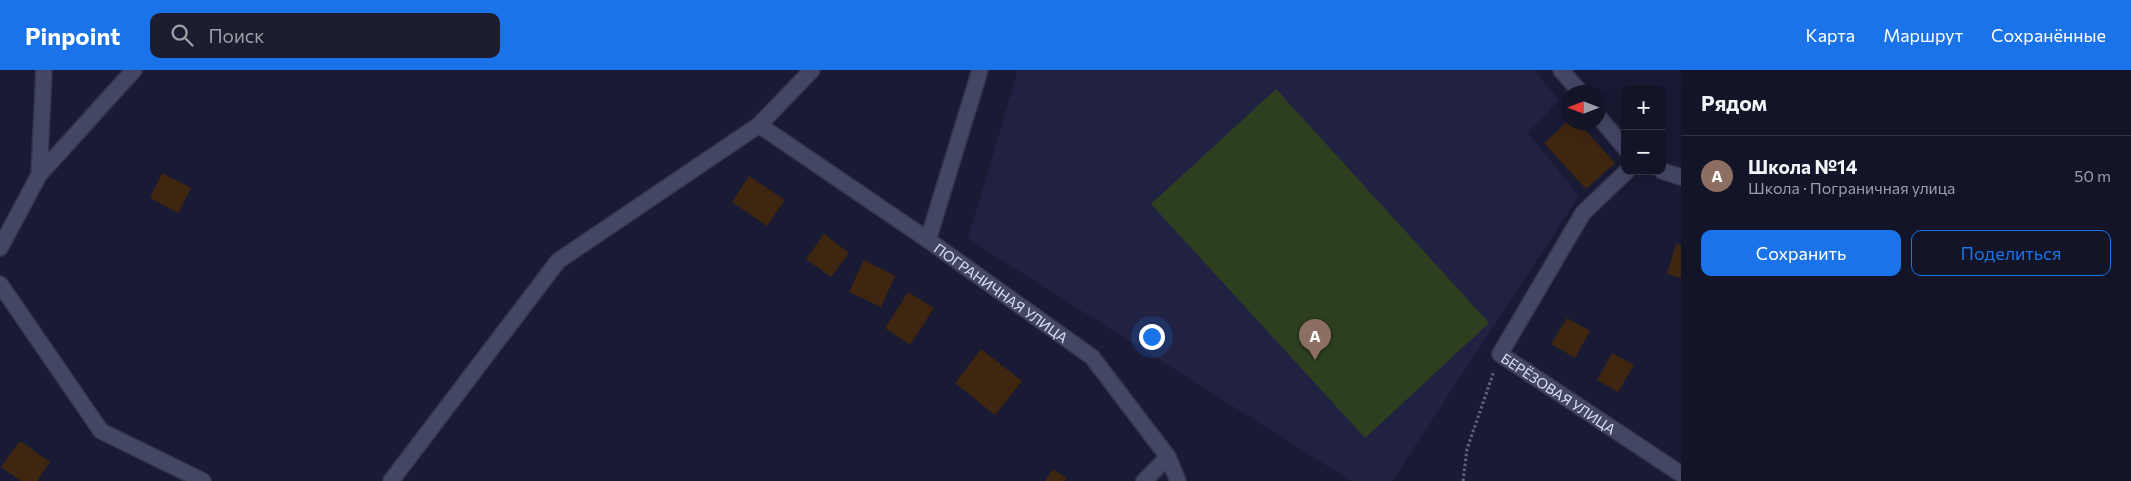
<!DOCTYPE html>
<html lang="ru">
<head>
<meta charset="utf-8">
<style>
	:root { --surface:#131427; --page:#1c1d2f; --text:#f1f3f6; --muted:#9d9ea7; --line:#323344; --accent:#1a73e8 }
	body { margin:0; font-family:Commissioner,sans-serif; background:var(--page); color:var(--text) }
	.controls { position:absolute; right:15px; top:15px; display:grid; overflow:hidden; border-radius:10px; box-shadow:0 5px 20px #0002 }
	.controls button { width:45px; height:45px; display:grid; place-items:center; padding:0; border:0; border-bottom:1px solid var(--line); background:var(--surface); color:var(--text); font:25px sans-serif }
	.compass { position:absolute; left:1561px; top:15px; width:45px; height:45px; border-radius:50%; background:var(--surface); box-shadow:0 5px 20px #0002; rotate:270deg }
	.you { position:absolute; left:1151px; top:266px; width:18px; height:18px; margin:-12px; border:4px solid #fff; border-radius:50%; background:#1a73e8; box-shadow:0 0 0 8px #1a73e833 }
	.badge { display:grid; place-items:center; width:32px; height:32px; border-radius:50%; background:var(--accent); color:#fff; font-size:16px; font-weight:700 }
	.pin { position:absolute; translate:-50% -41px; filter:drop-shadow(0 1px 2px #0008) }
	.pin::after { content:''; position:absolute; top:26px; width:18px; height:15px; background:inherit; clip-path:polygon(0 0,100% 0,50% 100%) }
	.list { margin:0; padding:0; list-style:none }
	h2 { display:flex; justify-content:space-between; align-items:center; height:65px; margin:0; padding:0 20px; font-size:21px }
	h2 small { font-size:16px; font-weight:400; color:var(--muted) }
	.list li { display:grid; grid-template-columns:32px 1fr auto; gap:15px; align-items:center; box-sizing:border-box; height:80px; padding:0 20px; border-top:1px solid var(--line) }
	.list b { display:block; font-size:19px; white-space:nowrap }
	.list p { margin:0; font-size:16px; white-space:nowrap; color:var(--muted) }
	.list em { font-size:16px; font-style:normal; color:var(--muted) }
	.actions { display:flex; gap:10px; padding:15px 20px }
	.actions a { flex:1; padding:11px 0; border:1px solid var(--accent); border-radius:10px; text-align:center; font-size:18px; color:var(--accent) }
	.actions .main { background:var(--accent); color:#fff }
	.icon { flex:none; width:28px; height:28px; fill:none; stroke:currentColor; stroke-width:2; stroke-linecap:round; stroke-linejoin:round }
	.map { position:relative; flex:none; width:1681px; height:411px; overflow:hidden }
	header { display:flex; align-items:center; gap:30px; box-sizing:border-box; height:70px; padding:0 25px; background:var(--accent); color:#fff }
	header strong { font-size:24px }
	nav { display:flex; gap:28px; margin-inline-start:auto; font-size:18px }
	.search { width:350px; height:45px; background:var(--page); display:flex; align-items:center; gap:12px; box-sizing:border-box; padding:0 18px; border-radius:10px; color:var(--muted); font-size:19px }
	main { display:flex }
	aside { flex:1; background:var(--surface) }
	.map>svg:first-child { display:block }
	.built { fill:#212242 }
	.green { fill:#2e3f1f }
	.building { fill:#3e2610 }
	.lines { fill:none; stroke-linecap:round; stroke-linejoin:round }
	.minor-casing { stroke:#35354b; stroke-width:18 }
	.path { stroke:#606279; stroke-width:3; stroke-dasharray:2.5 2.5; stroke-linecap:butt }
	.minor { stroke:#444764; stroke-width:15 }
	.labels { text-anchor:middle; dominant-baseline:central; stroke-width:4; stroke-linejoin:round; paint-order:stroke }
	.street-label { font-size:14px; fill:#dee1f3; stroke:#101129 }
</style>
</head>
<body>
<header>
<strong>Pinpoint</strong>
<div class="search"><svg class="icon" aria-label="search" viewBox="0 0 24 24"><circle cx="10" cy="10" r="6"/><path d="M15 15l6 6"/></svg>Поиск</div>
<nav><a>Карта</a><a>Маршрут</a><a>Сохранённые</a></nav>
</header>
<main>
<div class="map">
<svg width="1681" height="411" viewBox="0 0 1681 411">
	<rect width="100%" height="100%" fill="#191a34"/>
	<!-- built -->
	<path class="built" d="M1018,0H1534L1559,30L1528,63L1579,126L1392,411H1351L968,169Z"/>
	<!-- green -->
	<path class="green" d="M1276,19L1489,253L1365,368L1151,134Z"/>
	<!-- building -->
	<path class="building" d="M1568,51L1578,52L1615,93L1586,119L1544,73Z
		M162,103L191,118L178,143L150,128Z
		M749,106L785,130L767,156L732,132Z
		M824,164L849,183L831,207L806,189Z
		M1676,174L1681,175V208L1667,204Z
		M864,190L895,206L881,237L849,222Z
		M908,222L934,238L910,275L885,258Z
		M1567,248L1590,261L1575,288L1551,274Z
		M981,279L1022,311L995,345L955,313Z
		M1612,283L1634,295L1618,322L1597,310Z
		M20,371L50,392L37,411H21L1,397Z
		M1053,399L1066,408L1064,411H1045Z"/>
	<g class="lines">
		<defs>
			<g id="minor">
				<path id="s1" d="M980,0L928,170L1092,287L1168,387L1178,411"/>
				<path d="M1561,0L1580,22"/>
				<path d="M1598,46L1625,78"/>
				<path d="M759,55L812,0"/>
				<path id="s2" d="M1627,101L1583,143L1500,284L1681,404"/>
				<path d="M1662,101L1681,107"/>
				<path d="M39,105L134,0"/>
				<path d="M0,178L39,105L44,0"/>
				<path d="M0,214L101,361L203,411"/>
				<path d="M391,411L558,191L759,55L928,170"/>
				<path d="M1144,411L1168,387"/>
			</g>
		</defs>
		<!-- minor casing -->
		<use href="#minor" class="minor-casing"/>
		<!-- path -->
		<path class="path" d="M1463,411L1467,379L1494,301"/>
		<!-- minor -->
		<use href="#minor" class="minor"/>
	</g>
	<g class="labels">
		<!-- street labels -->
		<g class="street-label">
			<text stroke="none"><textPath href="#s1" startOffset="268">ПОГРАНИЧНАЯ УЛИЦА</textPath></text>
			<text stroke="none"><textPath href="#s2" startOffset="295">БЕРЁЗОВАЯ УЛИЦА</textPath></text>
		</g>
	</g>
</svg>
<div class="controls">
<button>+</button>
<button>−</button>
</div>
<svg class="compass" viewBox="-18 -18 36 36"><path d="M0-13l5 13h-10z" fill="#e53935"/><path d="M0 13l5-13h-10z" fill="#9d9ea7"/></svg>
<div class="you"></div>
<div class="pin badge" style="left:1315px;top:290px;background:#8d6e63">A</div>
</div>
<aside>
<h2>Рядом<small></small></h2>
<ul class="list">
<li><span class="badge" style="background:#8d6e63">A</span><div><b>Школа №14</b><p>Школа · Пограничная улица</p></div><em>50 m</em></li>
</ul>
<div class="actions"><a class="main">Сохранить</a><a>Поделиться</a></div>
</aside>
</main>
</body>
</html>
